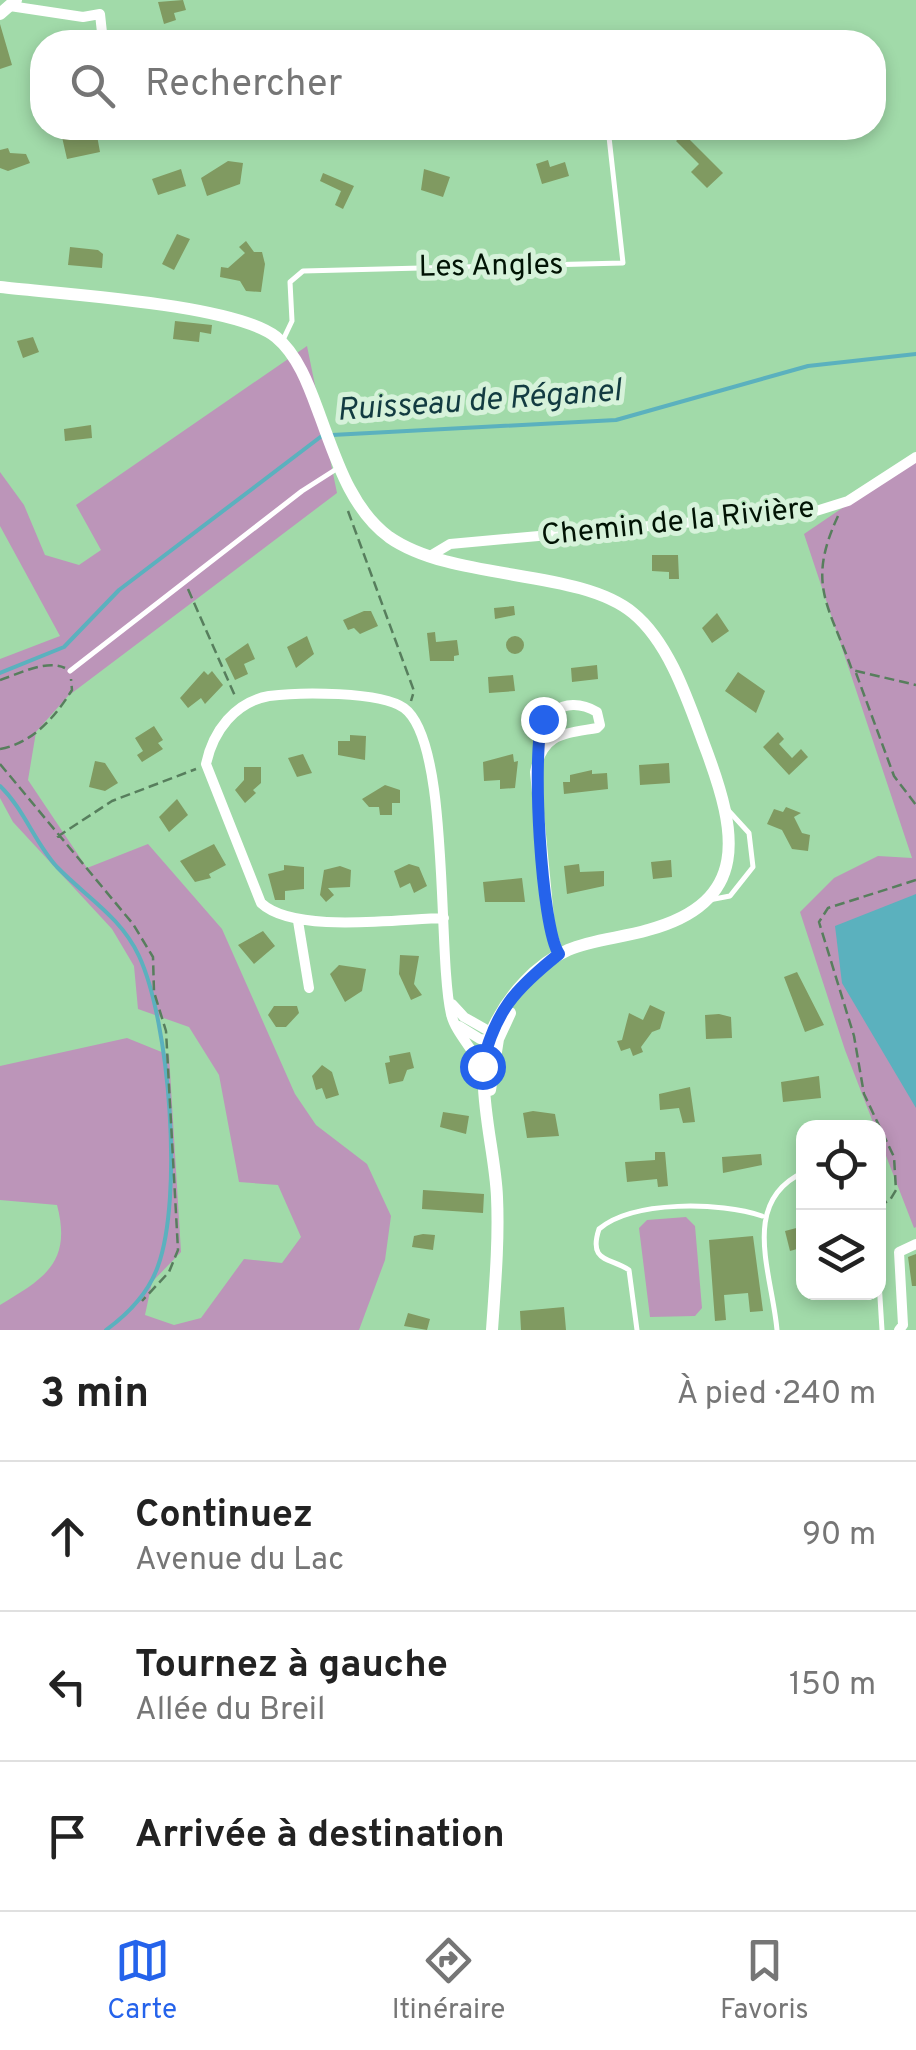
<!DOCTYPE html>
<html lang="fr">
<head>
<meta charset="utf-8">
<style>
	:root { --surface:#fff; --page:#f2f2f2; --text:#222; --muted:#767676; --line:#e0e0e0; --accent:#2563eb }
	body { margin:0; font-family:Overpass,sans-serif; background:var(--page); color:var(--text) }
	.controls { position:absolute; right:30px; bottom:30px; display:grid; overflow:hidden; border-radius:20px; box-shadow:0 5px 15px #0003 }
	.controls button { width:90px; height:90px; display:grid; place-items:center; padding:0; border:0; border-bottom:2px solid var(--line); background:var(--surface); color:var(--text); font:50px sans-serif }
	.stop { position:absolute; width:30px; height:30px; margin:-22px; border:8px solid #2563eb; border-radius:50%; background:#fff }
	.stop.end { background:#2563eb; border-color:#fff; box-shadow:0 2px 10px #0008 }
	.list { margin:0; padding:0; list-style:none }
	h2 { display:flex; justify-content:space-between; align-items:center; height:130px; margin:0; padding:0 40px; font-size:42px }
	h2 small { font-size:32px; font-weight:400; color:var(--muted) }
	.list li { display:grid; grid-template-columns:65px 1fr auto; gap:30px; align-items:center; box-sizing:border-box; height:150px; padding:0 40px; border-top:2px solid var(--line) }
	.list b { display:block; font-size:38px; white-space:nowrap }
	.list p { margin:0; font-size:32px; white-space:nowrap; color:var(--muted) }
	.list em { font-size:32px; font-style:normal; color:var(--muted) }
	.icon { flex:none; width:55px; height:55px; fill:none; stroke:currentColor; stroke-width:2; stroke-linecap:round; stroke-linejoin:round }
	.map { position:relative; flex:none; width:916px; height:1330px; overflow:hidden }
	.search { position:absolute; background:var(--surface); box-shadow:0 5px 15px #0003; left:30px; right:30px; top:30px; height:110px; display:flex; align-items:center; gap:25px; box-sizing:border-box; padding:0 35px; border-radius:40px; color:var(--muted); font-size:38px }
	.sheet { height:580px; background:var(--surface) }
	nav { display:flex; justify-content:space-around; align-items:center; box-sizing:border-box; height:140px; border-top:2px solid var(--line); background:var(--surface); font-size:28px; color:var(--muted) }
	nav a { display:grid; justify-items:center; gap:5px }
	nav .on { color:var(--accent) }
	.map>svg:first-child { display:block }
	.green { fill:#bc95b9 }
	.water { fill:#5bb1be }
	.lines { fill:none; stroke-linecap:round; stroke-linejoin:round }
	.stream { stroke:#5bb1be; stroke-width:4 }
	.building { fill:#809a61 }
	.path { stroke:#577e5d; stroke-width:2.5; stroke-dasharray:10 5; stroke-linecap:butt }
	.service { stroke:#fff; stroke-width:5 }
	.minor { stroke:#fff; stroke-width:10 }
	.tertiary { stroke:#fff; stroke-width:12 }
	.route { stroke:#2563eb; stroke-width:12 }
	.labels { text-anchor:middle; dominant-baseline:central; stroke-width:10; stroke-linejoin:round; paint-order:stroke }
	.street-label { font-size:30px; fill:#011304; stroke:#d6f2da }
	.water-label { font-size:32px; font-style:italic; fill:#123b41; stroke:#d6f2da }
</style>
</head>
<body>
<div class="map">
<svg width="916" height="1330" viewBox="0 0 916 1330">
	<rect width="100%" height="100%" fill="#a1daa9"/>
	<!-- green -->
	<path class="green" d="M307,346L337,493L68,696L36,732L28,780L87,868L148,844L222,929L295,1094L316,1125L367,1164L391,1216L385,1260L359,1330H0V1305C45,1278 72,1262 57,1205L0,1200V1066L127,1038L169,1055L181,1252L152,1282L145,1315L174,1325L201,1318L244,1259L282,1263L301,1237L278,1185L239,1182L219,1075L189,1027L138,1009L134,966L112,929L13,822L0,798V659L60,636L0,526V472L24,505L45,555L79,565L101,550L76,505Z
		M916,458V1227L914,1228L845,1050L800,912L834,878L878,856L912,858L804,534Z
		M686,1217L695,1226L702,1308L695,1316L650,1317L639,1228L647,1220Z"/>
	<!-- water -->
	<path class="water" d="M916,894V1108L842,983L835,926Z"/>
	<g class="lines">
		<!-- stream -->
		<path class="stream" d="M332,435L616,420L808,366L916,354
			M0,673L64,647L119,590L323,435
			M0,786C24,809 35,843 57,867C86,897 121,917 139,956C170,1023 183,1197 158,1266C149,1292 128,1314 106,1330"/>
	</g>
	<!-- building -->
	<path class="building" d="M183,0L186,10L174,13L176,20L164,24L158,2Z
		M0,24L12,65L0,69Z
		M83,129L96,130L100,152L67,159L62,137Z
		M684,134L723,173L707,188L691,172L699,164L676,141Z
		M8,148L10,153L26,154L30,163L8,171L0,168V150Z
		M548,160L550,167L565,162L569,176L542,184L536,164Z
		M228,161L243,163L240,184L207,196L201,178Z
		M181,169L186,186L158,195L152,179Z
		M424,169L450,177L443,197L421,190Z
		M323,173L354,186L343,209L335,205L341,191L320,181Z
		M177,234L190,239L174,270L162,264Z
		M246,241L254,252H262L265,264L261,292L246,291L240,281L220,277L221,267L228,268L245,253L239,247Z
		M70,247L98,250L103,254L102,268L68,265Z
		M175,321L212,325L211,334L200,332L199,342L173,339Z
		M33,337L39,352L23,358L17,341Z
		M91,425L92,438L65,441L64,429Z
		M652,555H678L679,579H669V572L652,571Z
		M514,606L515,615L495,619L494,608Z
		M364,611H371L378,626L360,634L354,628L348,630L343,620Z
		M717,613L729,631L712,643L702,628Z
		M435,632L436,642L457,640L459,655L454,656V661H430L427,633Z
		M307,636L314,654L296,668L287,647Z
		M506 645a9 9 0 1 1 18 0a9 9 0 1 1-18 0Z
		M248,643L255,659L244,664L248,674L235,680L225,659Z
		M597,665L598,679L572,682L571,668Z
		M204,671L208,675L212,671L223,685L205,704L201,698L188,708L180,698Z
		M738,672L765,691L756,713L725,691Z
		M513,675L515,691L489,693L488,677Z
		M154,726L163,740L158,743L163,749L142,762L137,755L143,751L135,738Z
		M778,732L784,739L779,744L792,758L801,749L808,757L789,775L763,747Z
		M350,735L366,736L365,760L338,755V741H350Z
		M303,754L312,773L297,777L288,758Z
		M513,754L514,762L518,761L515,788L500,789V780L484,781L483,762Z
		M95,761L105,763L118,783L105,791L89,787Z
		M669,763L670,783L640,785L639,765Z
		M244,767H261V783L253,790L256,793L245,803L235,790L244,780Z
		M592,770V774L607,773L608,789L564,794L563,782H570V775Z
		M385,785L400,790V803H392V815H380L379,807H369L362,799Z
		M177,799L188,815L169,832L159,817Z
		M786,807L801,813L794,817L802,833L810,835L808,851L792,849L782,830L767,824L774,809L783,812Z
		M214,844L226,865L209,874L211,878L195,882L180,861Z
		M671,860L672,877L653,879L651,862Z
		M409,864L419,867L427,886L414,893L410,883L400,888L394,871Z
		M579,864L580,872L604,871V886L567,894L564,866Z
		M284,865L304,867V889L285,891V900H275L268,874L284,870Z
		M340,866L351,870L350,887L328,888L334,895L326,902L320,895L324,870Z
		M522,878L525,902H485L483,882Z
		M263,931L275,946L254,964L238,945Z
		M400,955L419,956L414,984L422,995L411,1000L399,974Z
		M339,965L366,969L362,991L345,1002L330,974Z
		M797,972L824,1025L805,1032L784,977Z
		M650,1005L665,1012L660,1029L652,1032L641,1047L643,1052L633,1056L630,1048L621,1051L617,1041L622,1040L629,1013L643,1020Z
		M274,1006H297L299,1013L286,1027H276L268,1015Z
		M719,1014L731,1017L732,1038L706,1039L705,1015Z
		M410,1052L414,1068L407,1070L403,1081L389,1084L385,1063L390,1062L389,1056Z
		M322,1065L332,1072L339,1095L326,1099L322,1088L316,1090L312,1076Z
		M819,1076L821,1098L783,1102L781,1082Z
		M690,1087L695,1122L683,1123L679,1108L660,1110L659,1094Z
		M533,1111L555,1114L559,1136L527,1138L523,1113Z
		M443,1112L469,1116L466,1134L440,1127Z
		M655,1152H665L668,1186L658,1187L657,1179L627,1182L625,1162L655,1160Z
		M761,1154L762,1165L723,1173L722,1157Z
		M423,1190L484,1194L483,1213L422,1209Z
		M804,1226V1247L790,1251L785,1231Z
		M423,1234L435,1235L433,1250L412,1247L414,1236Z
		M753,1236L763,1311L750,1312L748,1293L724,1295L726,1320L715,1321L709,1240Z
		M916,1254V1286H912L908,1257Z
		M564,1307L566,1330H521L520,1311Z
		M408,1313L430,1319L427,1330L404,1326Z"/>
	<g class="lines">
		<!-- path -->
		<path class="path" d="M348,511L414,691L411,701
			M838,516C806,585 829,605 852,670L916,685
			M188,589L235,696
			M856,673L894,776L916,805
			M0,680C19,674 46,659 65,668
			M0,749C33,743 55,717 72,690L71,679
			M0,764L133,924L153,957L154,992L166,1031L178,1250L169,1272L142,1301
			M57,837L112,801L196,769
			M878,1206L890,1200L896,1190L894,1157L864,1094L854,1036L819,922L828,908L916,880"/>
		<!-- service -->
		<path class="service" d="M282,342L292,321L290,282L303,271L623,263L608,128
			M70,671L302,491L338,468
			M709,900L730,896L753,867L749,833L727,809
			M878,1265L882,1330
			M637,1330L629,1270C610,1257 588,1263 599,1229C633,1200 721,1202 762,1216
			M777,1330C772,1273 739,1202 804,1172"/>
		<!-- minor -->
		<path class="minor" d="M10,6L83,17L100,14L103,42
			M430,556L450,544L816,511L848,501L916,457
			M539,753C535,718 563,692 597,712L600,725L597,728C563,734 543,733 535,772L550,928L559,955
			M444,918C398,919 294,934 261,903L206,764C213,731 235,702 269,696C299,692 380,691 404,708C451,742 437,954 451,1014C455,1032 473,1049 481,1066
			M298,921L309,988
			M452,1004L464,1017L494,1034
			M459,1026L480,1039L492,1040
			M899,1330L903,1325L899,1252L916,1244"/>
		<!-- tertiary -->
		<path class="tertiary" d="M0,14L16,0
			M0,287C60,294 235,304 276,337C299,356 310,389 320,416C336,459 351,509 389,537C453,582 579,568 633,613C671,644 690,707 707,752C736,831 752,902 648,930C622,938 593,939 568,950C535,965 509,995 494,1026C470,1073 495,1144 497,1197C499,1241 495,1286 492,1330
			M490,1090L498,1039L510,1013"/>
	</g>
	<g class="lines">
		<!-- route -->
		<path class="route" d="M482,1066C495,1011 515,989 559,954C541,928 531,749 543,719"/>
	</g>
	<g class="labels">
		<!-- street labels -->
		<g class="street-label">
			<text transform="translate(491 267) rotate(-1)">Les Angles</text>
			<text transform="translate(678 523) rotate(-6)">Chemin de la Rivière</text>
		</g>
		<!-- water labels -->
		<g class="water-label">
			<text transform="translate(479 402) rotate(-4)">Ruisseau de Réganel</text>
		</g>
	</g>
</svg>
<div class="controls">
<button><svg class="icon" aria-label="locate" viewBox="0 0 24 24"><circle cx="12" cy="12" r="6"/><path d="M12 2v4M12 18v4M2 12h4M18 12h4"/></svg></button>
<button><svg class="icon" aria-label="layers" viewBox="0 0 24 24"><path d="M12 4l9 5-9 5-9-5zM3 14l9 5 9-5"/></svg></button>
</div>
<div class="stop" style="left:482px;top:1066px"></div>
<div class="stop end" style="left:543px;top:719px"></div>
<div class="search"><svg class="icon" aria-label="search" viewBox="0 0 24 24"><circle cx="10" cy="10" r="6"/><path d="M15 15l6 6"/></svg>Rechercher</div>
</div>
<section class="sheet">
<h2>3 min<small>À pied · 240 m</small></h2>
<ul class="list">
<li><svg class="icon" aria-label="ahead" viewBox="0 0 24 24"><path d="M12 20V5M6 11l6-6 6 6"/></svg><div><b>Continuez</b><p>Avenue du Lac</p></div><em>90 m</em></li>
<li><svg class="icon" aria-label="left" viewBox="0 0 24 24"><path d="M17 20v-9H6M10 6l-5 5 5 5"/></svg><div><b>Tournez à gauche</b><p>Allée du Breil</p></div><em>150 m</em></li>
<li><svg class="icon" aria-label="arrive" viewBox="0 0 24 24"><path d="M6 21V4h12l-3 4 3 4H6"/></svg><div><b>Arrivée à destination</b></div></li>
</ul>
</section>
<nav>
<a class="on"><svg class="icon" aria-label="map" viewBox="0 0 24 24"><path d="M3 6l6-2 6 2 6-2v14l-6 2-6-2-6 2zM9 4v14M15 6v14"/></svg>Carte</a>
<a><svg class="icon" aria-label="directions" viewBox="0 0 24 24"><path d="M12 3l9 9-9 9-9-9zM9 14v-3h6M13 9l2 2-2 2"/></svg>Itinéraire</a>
<a><svg class="icon" aria-label="saved" viewBox="0 0 24 24"><path d="M7 4h10v16l-5-4-5 4z"/></svg>Favoris</a>
</nav>
</body>
</html>
